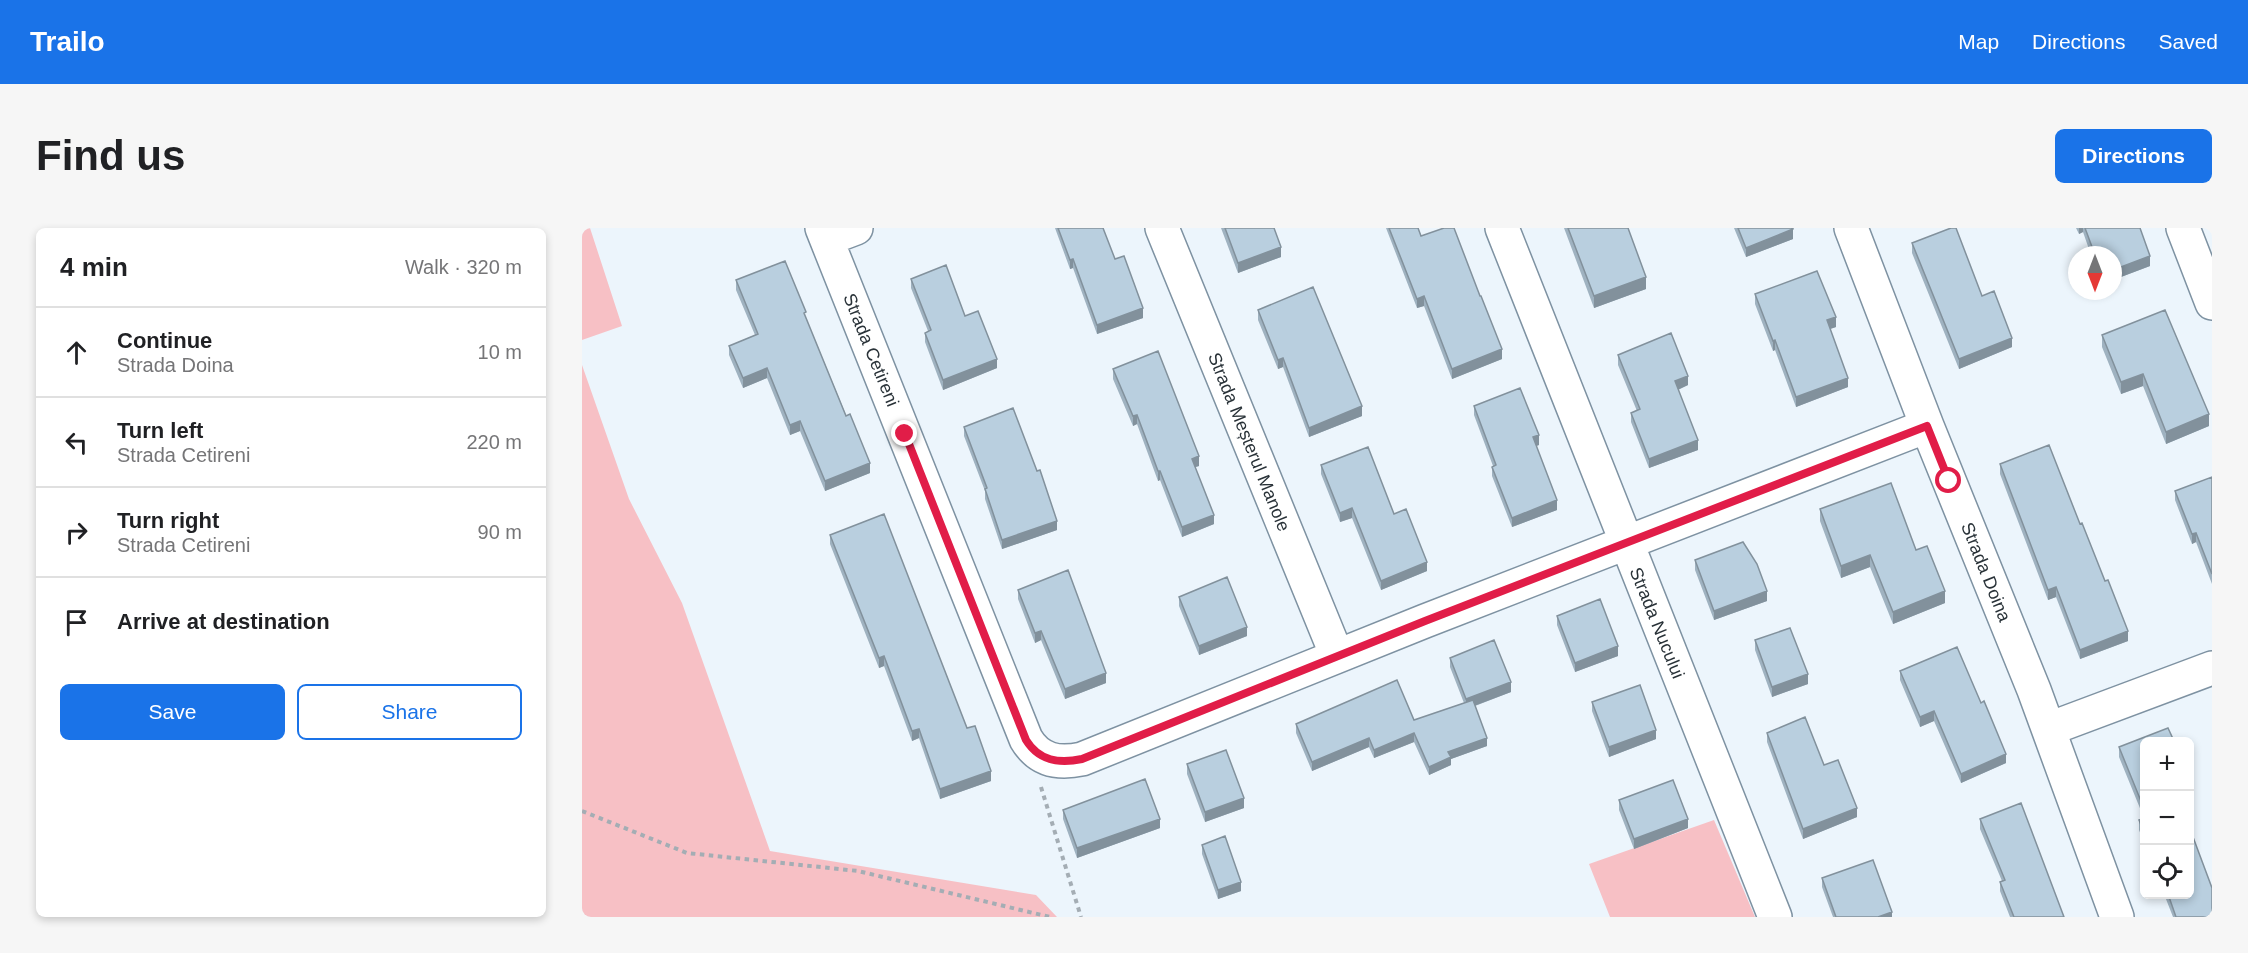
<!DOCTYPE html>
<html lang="en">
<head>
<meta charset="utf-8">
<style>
	:root { --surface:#fff; --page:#f6f6f6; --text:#202124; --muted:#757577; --line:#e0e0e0; --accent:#1a73e8 }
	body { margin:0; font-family:Arial,sans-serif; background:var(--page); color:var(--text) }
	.controls { position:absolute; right:18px; bottom:18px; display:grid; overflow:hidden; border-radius:9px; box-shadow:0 3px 9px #0003 }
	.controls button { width:54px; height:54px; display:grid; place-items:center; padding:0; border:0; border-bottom:2px solid var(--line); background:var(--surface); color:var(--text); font:30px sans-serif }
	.compass { position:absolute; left:1486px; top:18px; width:54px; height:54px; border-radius:50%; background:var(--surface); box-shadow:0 3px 9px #0003; rotate:180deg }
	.stop { position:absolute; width:18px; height:18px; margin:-14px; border:4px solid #e11d48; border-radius:50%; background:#fff }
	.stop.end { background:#e11d48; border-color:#fff; box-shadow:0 2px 6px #0008 }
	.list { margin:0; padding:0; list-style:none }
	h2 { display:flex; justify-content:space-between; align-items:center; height:78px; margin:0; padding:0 24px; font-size:26px }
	h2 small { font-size:20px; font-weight:400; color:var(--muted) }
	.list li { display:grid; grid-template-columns:39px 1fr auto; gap:18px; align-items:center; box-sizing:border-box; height:90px; padding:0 24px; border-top:2px solid var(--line) }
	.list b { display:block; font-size:22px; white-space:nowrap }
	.list p { margin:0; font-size:20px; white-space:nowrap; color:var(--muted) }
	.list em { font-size:20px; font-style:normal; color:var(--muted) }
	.actions { display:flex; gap:12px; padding:18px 24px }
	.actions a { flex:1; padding:14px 0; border:2px solid var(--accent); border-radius:9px; text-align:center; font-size:21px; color:var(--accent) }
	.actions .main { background:var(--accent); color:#fff }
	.icon { flex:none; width:33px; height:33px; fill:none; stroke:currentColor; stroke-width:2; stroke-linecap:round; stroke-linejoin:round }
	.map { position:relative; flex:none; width:1630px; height:689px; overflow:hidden; border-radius:9px }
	header { display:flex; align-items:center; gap:36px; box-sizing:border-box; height:84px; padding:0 30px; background:var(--accent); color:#fff }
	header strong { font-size:28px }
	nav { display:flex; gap:33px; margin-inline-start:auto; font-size:21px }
	.intro { display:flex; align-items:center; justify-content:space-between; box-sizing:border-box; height:144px; padding:0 36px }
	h1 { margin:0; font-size:42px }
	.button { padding:15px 27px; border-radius:9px; background:var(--accent); color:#fff; font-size:21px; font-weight:700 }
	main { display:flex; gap:36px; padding:0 36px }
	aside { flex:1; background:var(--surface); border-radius:9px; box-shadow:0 3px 9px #0003 }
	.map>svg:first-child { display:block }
	.green { fill:#f7c0c5 }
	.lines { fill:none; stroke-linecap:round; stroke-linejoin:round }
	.minor-casing { stroke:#7e92a2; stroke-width:36 }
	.path { stroke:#a4adb4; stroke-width:4; stroke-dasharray:4.5 4.5; stroke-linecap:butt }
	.minor { stroke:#fff; stroke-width:33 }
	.wall { fill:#9fb2c0 }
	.shaded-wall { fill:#82919c }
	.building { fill:#b9cfdf; stroke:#82919c; stroke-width:1.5 }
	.route { stroke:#e11d48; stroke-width:8 }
	.labels { text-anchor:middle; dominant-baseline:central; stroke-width:6; stroke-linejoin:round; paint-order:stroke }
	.street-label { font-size:18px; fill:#293238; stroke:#fff }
</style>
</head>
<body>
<header>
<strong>Trailo</strong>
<nav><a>Map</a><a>Directions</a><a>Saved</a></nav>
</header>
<div class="intro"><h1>Find us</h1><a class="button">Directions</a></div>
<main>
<aside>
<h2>4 min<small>Walk · 320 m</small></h2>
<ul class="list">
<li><svg class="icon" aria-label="ahead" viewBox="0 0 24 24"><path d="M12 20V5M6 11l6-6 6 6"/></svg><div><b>Continue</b><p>Strada Doina</p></div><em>10 m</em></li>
<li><svg class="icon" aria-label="left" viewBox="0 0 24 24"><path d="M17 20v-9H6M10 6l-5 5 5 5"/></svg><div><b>Turn left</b><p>Strada Cetireni</p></div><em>220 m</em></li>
<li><svg class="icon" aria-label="right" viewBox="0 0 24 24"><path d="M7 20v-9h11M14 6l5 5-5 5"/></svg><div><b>Turn right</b><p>Strada Cetireni</p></div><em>90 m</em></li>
<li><svg class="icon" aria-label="arrive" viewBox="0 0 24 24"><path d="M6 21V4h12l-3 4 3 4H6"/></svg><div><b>Arrive at destination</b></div></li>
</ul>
<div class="actions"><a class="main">Save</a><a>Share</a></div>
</aside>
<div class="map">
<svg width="1630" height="689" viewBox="0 0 1630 689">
	<rect width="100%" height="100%" fill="#ecf5fc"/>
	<!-- green -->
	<path class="green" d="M0,0H8L40,98L0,112Z
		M0,137L47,271L100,375L188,623L454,667L475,689H0Z
		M1132,592L1173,689H1028L1007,636Z"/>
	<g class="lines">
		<defs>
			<path id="minor" d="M240,0L444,511C457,533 477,536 500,531L843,393L1345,198
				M580,0L755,428
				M920,0L1193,689
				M1269,0L1345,198L1452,462L1535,689
				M1601,0L1630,75
				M245,11L274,0
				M1467,501L1630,440"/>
		</defs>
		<!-- minor casing -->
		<use href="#minor" class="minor-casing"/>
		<!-- path -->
		<path class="path" d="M459,559L499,689
			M0,583L105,625L276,643L468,689"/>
		<!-- minor -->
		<use href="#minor" class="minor"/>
	</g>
	<!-- wall -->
	<path class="wall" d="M473,0H521L533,31L561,90L515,106L491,40L488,41Z
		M639,0H692L699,29L656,45Z
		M804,0H836L839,8L920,131L870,151L842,78L835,80Z
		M982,0H1046L1064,61L1012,80Z
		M1152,0H1211V11L1164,29Z
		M1494,0H1558L1568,38L1531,52V27H1509L1501,4L1497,6Z
		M1330,15L1400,68L1430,119L1377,141L1330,25Z
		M329,51L383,88L415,140L361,162L343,114V105L346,103L329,60Z
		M154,52L224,90L288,245L243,263L218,203L208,207L185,150L161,160L147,127V118L173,107L154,62Z
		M1173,66L1254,99L1248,101L1266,159L1214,179L1193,122L1191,123L1173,76Z
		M676,82L780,188L727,209L701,139L696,141L676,92Z
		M1520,107L1627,198L1584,216L1561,158L1539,166L1520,119Z
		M1036,127L1106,157L1096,162L1116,222L1067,240L1049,194V185L1055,183L1036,137Z
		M531,141L617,238L613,239L632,296L600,309L578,252L576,253L555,196L551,198L531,151Z
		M892,178L957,217L954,218L975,282L930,299L910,248V239L911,238L892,187Z
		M382,199L455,243L475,302L420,321L403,271V263L382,208Z
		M1418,236L1498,296L1523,353L1546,413L1498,431L1474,369L1466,372L1418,246Z
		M739,237L812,286L845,343L799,362L770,290L758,294L739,246Z
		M1630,249V356L1614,314L1610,316L1593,272V263Z
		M1238,281L1334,322L1363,375L1311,396L1288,339L1259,350L1238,293Z
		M248,307L385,500L409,553L358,571L337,510L330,513L302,438L297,440L248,316Z
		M1113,332L1185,373L1132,392L1113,342Z
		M436,362L524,455L483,471L459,412L453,415L436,371Z
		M597,369L665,408L617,427L597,378Z
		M975,388L1036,428L993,444L975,397Z
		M1173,412L1226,456L1190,469L1173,422Z
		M868,430L929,464L893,478L905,518L869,531V537L847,547L832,514L792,530L787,519L730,543L714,505V496L832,492L882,475L868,439Z
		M1318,443L1399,475L1424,535L1379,555L1352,493L1338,499L1318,452Z
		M1010,474L1074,511L1027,529L1010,483Z
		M1185,505L1242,537L1275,589L1221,611L1185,514Z
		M1563,513V617L1557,602V592L1562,590L1537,529V519Z
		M605,536L662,580L623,594L605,546Z
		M1037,572L1106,600L1052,621L1037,582Z
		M481,582L578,600L495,630L481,591Z
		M1398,591L1482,689H1428L1418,663V654L1420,653L1398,601Z
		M620,617L659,663L636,671L620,626Z
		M1240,650L1310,689H1251L1240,659Z
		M1582,666H1608L1630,689H1591Z"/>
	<!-- shaded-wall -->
	<path class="shaded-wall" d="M1497,0H1501V4L1497,6Z
		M1211,1V11L1164,29V20Z
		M699,19V29L656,45V35Z
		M1568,28V38L1531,52V42Z
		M491,31V40L488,41V32Z
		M1064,49V61L1012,80V68Z
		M842,68V78L835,80V71Z
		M561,80V90L515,106V97Z
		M1254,89V99L1245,102V92Z
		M1430,110V119L1377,141V131Z
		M1193,112V122L1191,123V113Z
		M920,121V131L870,151V141Z
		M701,130V139L696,141V132Z
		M415,131V140L361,162V152Z
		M185,140V150L161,160V150Z
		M1561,146V158L1539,166V154Z
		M1106,148V157L1093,163V153Z
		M1266,150V159L1214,179V169Z
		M780,178V188L727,209V200Z
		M1627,186V198L1584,216V204Z
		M555,187V196L551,198V188Z
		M218,193V203L208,207V197Z
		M957,207V217L951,219V209Z
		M1116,212V222L1067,240V231Z
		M617,228V238L610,240V231Z
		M288,235V245L243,263V253Z
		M576,243H578V252L576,253Z
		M975,272V282L930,299V290Z
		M770,280V290L758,294V285Z
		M632,287V296L600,309V299Z
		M475,293V302L420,321V312Z
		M1614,305V314L1610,316V306Z
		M1288,327V339L1259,350V338Z
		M845,334V343L799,362V353Z
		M1474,359V369L1466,372V362Z
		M1185,363V373L1132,392V383Z
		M1363,363V375L1311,396V384Z
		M665,399V408L617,427V418Z
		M459,403V412L453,415V405Z
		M1546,403V413L1498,431V422Z
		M1036,418V428L993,444V435Z
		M302,428V438L297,440V430Z
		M524,445V455L483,471V461Z
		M1226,446V456L1190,469V459Z
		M929,454V464L884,481V471Z
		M1352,483V493L1338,499V489Z
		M337,501V510L330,513V503Z
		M1074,502V511L1027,529V519Z
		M832,505V514L792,530V522Z
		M787,510V519L730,543V534Z
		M905,510V518L869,531V537L847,547V539L866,524Z
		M1424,526V535L1379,555V546Z
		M409,543V553L358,571V561Z
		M662,570V580L623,594V584Z
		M1275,580V589L1221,611V601Z
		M578,591V600L495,630V620Z
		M1106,591V600L1052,621V611Z
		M659,654V663L636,671V662Z
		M1310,684V689H1296Z"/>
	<!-- building -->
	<path class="building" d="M476,0H521L533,31L542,28L561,80L515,97L491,31L488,32Z
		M643,0H692L699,19L656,35Z
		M807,0H836L839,8L862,0H872L898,68H899L920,121L870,141L842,68L835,71Z
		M986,0H1046L1064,49L1012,68Z
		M1156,0H1211V1L1164,20Z
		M1369,0H1374L1400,68L1412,63L1430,110L1377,131L1330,15Z
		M1503,0H1558L1568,28L1531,42V27H1513Z
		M203,33L224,84L222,85L264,188L268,186L288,235L243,253L218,193L208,197L185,140L161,150L147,118L176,106L154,52Z
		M364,37L383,88L396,83L415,131L361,152L343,105L349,102L329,51Z
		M1235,43L1254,89L1245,92L1266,150L1214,169L1193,112L1191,113L1173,66Z
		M731,59L780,178L727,200L701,130L696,132L676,82Z
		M1583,82L1627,186L1584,204L1561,146L1539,154L1520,107Z
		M1089,105L1106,148L1093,153L1116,212L1067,231L1049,185L1058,181L1036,127Z
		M576,123L617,228L610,231L632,287L600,299L578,243H576L555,187L551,188L531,141Z
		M938,160L957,207L951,209L975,272L930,290L910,239L914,237L892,178Z
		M431,180L455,243L458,242L475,293L420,312L403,261L405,260L382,199Z
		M1467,217L1498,296L1500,295L1523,353L1526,352L1546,403L1498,422L1474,359L1466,362L1418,236Z
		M786,219L812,286L824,281L845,334L799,353L770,280L758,285L739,237Z
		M1630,249V346L1614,305L1610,306L1593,263Z
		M1309,255L1334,322L1345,318L1363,363L1311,384L1288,327L1259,338L1238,281Z
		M302,286L385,500L393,498L409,543L358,561L337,501L330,503L302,428L297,430L248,307Z
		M1161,314L1175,336L1185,363L1132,383L1113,332Z
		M486,342L524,445L483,461L459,403L453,405L436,362Z
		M645,349L665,399L617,418L597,369Z
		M1018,371L1036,418L993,435L975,388Z
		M1208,400L1226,446L1190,459L1173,412Z
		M912,412L929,454L884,471L868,430Z
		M1375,419L1399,475L1402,473L1424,526L1379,546L1352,483L1338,489L1318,443Z
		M815,452L832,492L891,472L905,510L866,524L869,529L847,539L832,505L792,522L787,510L730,534L714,496Z
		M1058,457L1074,502L1027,519L1010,474Z
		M1223,489L1242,537L1256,532L1275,580L1221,601L1185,505Z
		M1586,500L1592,513H1563V583L1537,519Z
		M644,522L662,570L623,584L605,536Z
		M563,551L578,591L495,620L481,582Z
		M1091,552L1106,591L1052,611L1037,572Z
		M1439,575L1482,689H1432L1418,654L1423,652L1398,591Z
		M1563,590V607L1557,592Z
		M1608,601L1630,660V689H1594L1586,666H1608Z
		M643,608L659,654L636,662L620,617Z
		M1291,632L1310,684L1296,689H1254L1240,650Z"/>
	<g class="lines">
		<!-- route -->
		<path class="route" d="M323,206L444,512C457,533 477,536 500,531L843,393L1345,198L1367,253"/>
	</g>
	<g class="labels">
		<!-- street labels -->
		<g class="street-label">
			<text transform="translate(289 122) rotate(68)">Strada Cetireni</text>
			<text transform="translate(667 214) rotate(68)">Strada Meșterul Manole</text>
			<text transform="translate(1404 344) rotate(68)">Strada Doina</text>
			<text transform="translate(1075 395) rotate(68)">Strada Nucului</text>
		</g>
	</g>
</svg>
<div class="controls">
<button>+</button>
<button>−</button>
<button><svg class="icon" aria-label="locate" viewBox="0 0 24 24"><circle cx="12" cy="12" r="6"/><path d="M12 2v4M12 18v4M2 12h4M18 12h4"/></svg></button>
</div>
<svg class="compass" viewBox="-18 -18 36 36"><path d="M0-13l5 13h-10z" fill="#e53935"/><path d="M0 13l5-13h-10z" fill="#757577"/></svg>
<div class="stop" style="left:1367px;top:253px"></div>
<div class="stop end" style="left:323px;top:206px"></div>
</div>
</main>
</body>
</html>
